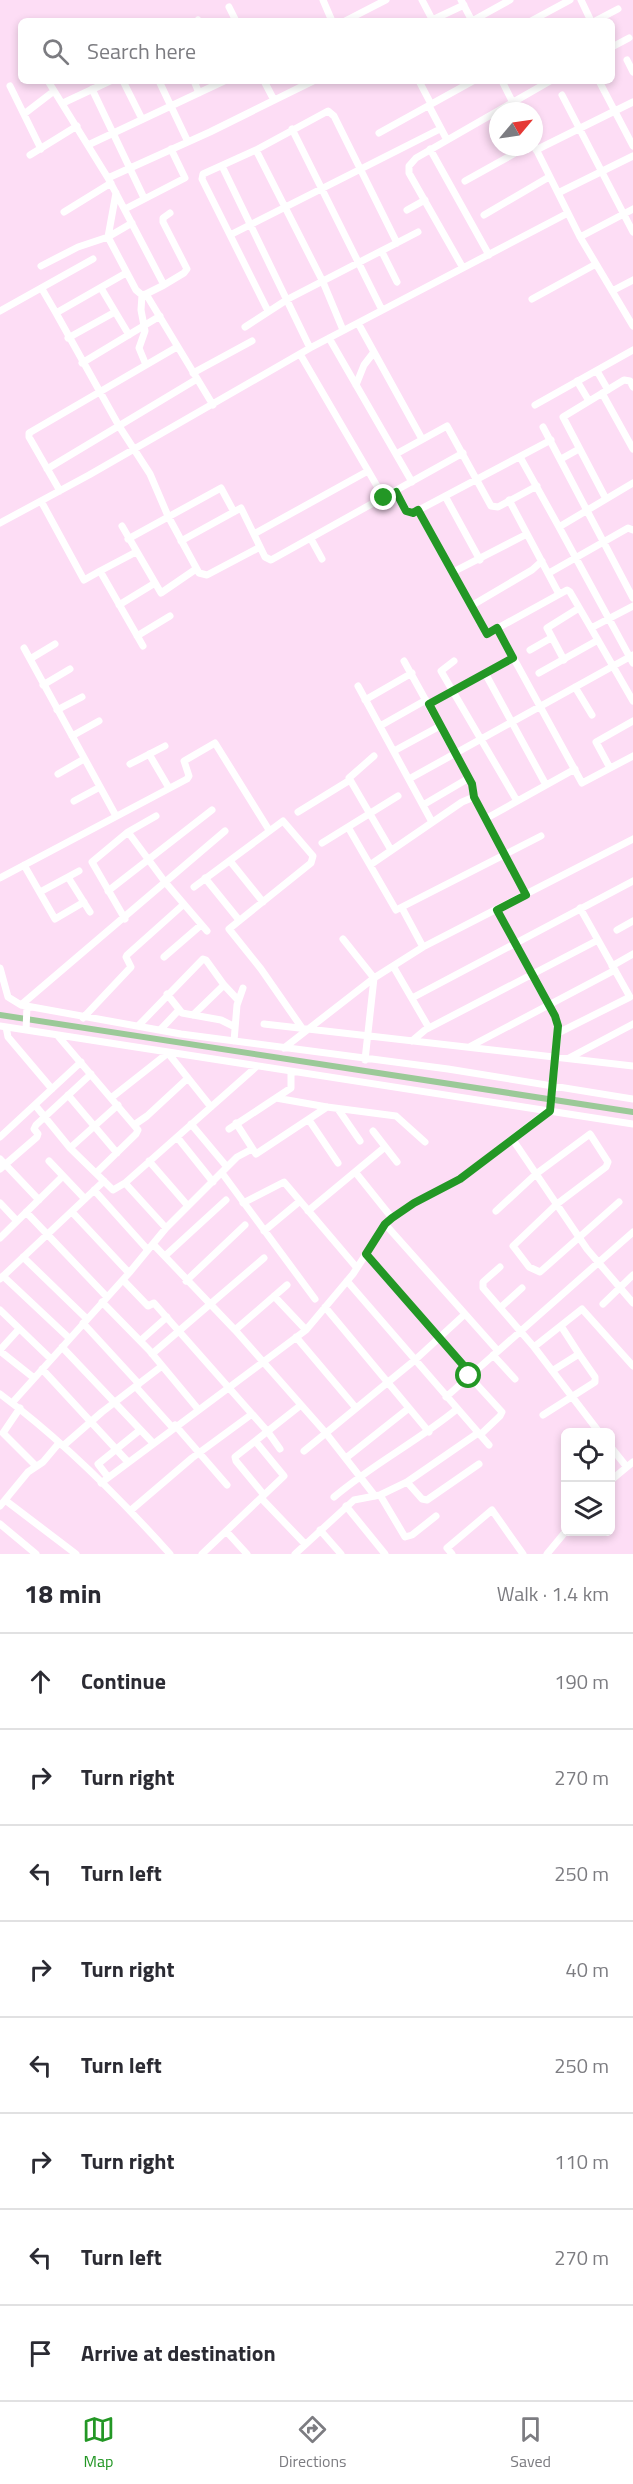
<!DOCTYPE html>
<html lang="en">
<head>
<meta charset="utf-8">
<style>
	:root { --surface:#fff; --page:#f7f7f7; --text:#2b2b33; --muted:#7c7c81; --line:#e1e1e2; --accent:#239725 }
	body { margin:0; font-family:"Titillium Web",sans-serif; background:var(--page); color:var(--text) }
	.controls { position:absolute; right:18px; bottom:18px; display:grid; overflow:hidden; border-radius:9px; box-shadow:0 3px 9px #0003 }
	.controls button { width:54px; height:54px; display:grid; place-items:center; padding:0; border:0; border-bottom:2px solid var(--line); background:var(--surface); color:var(--text); font:30px sans-serif }
	.compass { position:absolute; left:489px; top:102px; width:54px; height:54px; border-radius:50%; background:var(--surface); box-shadow:0 3px 9px #0003; rotate:61deg }
	.stop { position:absolute; width:18px; height:18px; margin:-14px; border:4px solid #239725; border-radius:50%; background:#fff }
	.stop.end { background:#239725; border-color:#fff; box-shadow:0 2px 6px #0008 }
	.list { margin:0; padding:0; list-style:none }
	h2 { display:flex; justify-content:space-between; align-items:center; height:78px; margin:0; padding:0 24px; font-size:26px }
	h2 small { font-size:20px; font-weight:400; color:var(--muted) }
	.list li { display:grid; grid-template-columns:39px 1fr auto; gap:18px; align-items:center; box-sizing:border-box; height:96px; padding:0 24px; border-top:2px solid var(--line) }
	.list b { display:block; font-size:22px; white-space:nowrap }
	.list em { font-size:20px; font-style:normal; color:var(--muted) }
	.icon { flex:none; width:33px; height:33px; fill:none; stroke:currentColor; stroke-width:2; stroke-linecap:round; stroke-linejoin:round }
	.map { position:relative; flex:none; width:633px; height:1554px; overflow:hidden }
	.search { position:absolute; background:var(--surface); box-shadow:0 3px 9px #0003; left:18px; right:18px; top:18px; height:66px; display:flex; align-items:center; gap:15px; box-sizing:border-box; padding:0 21px; border-radius:9px; color:var(--muted); font-size:22px }
	.sheet { height:846px; background:var(--surface) }
	nav { display:flex; justify-content:space-around; align-items:center; box-sizing:border-box; height:84px; border-top:2px solid var(--line); background:var(--surface); font-size:16px; color:var(--muted) }
	nav a { display:grid; justify-items:center; gap:3px }
	nav .on { color:var(--accent) }
	.map>svg:first-child { display:block }
	.lines { fill:none; stroke-linecap:round; stroke-linejoin:round }
	.canal { stroke:#9bc998; stroke-width:6 }
	.minor { stroke:#fff; stroke-width:7 }
	.route { stroke:#239725; stroke-width:8 }
</style>
</head>
<body>
<div class="map">
<svg width="633" height="1554" viewBox="0 0 633 1554">
	<rect width="100%" height="100%" fill="#fdddf5"/>
	<g class="lines">
		<!-- canal -->
		<path class="canal" d="M0,1015L633,1112"/>
		<!-- minor -->
		<path class="minor" d="M323,0L332,21
			M422,0L433,21
			M461,0L472,21
			M581,0L591,21
			M229,7L236,21
			M198,20L199,21
			M345,21L386,0
			M430,21L464,5
			M472,21L510,0
			M531,21L570,0
			M595,21L618,9
			M612,47L629,38
			M627,60L633,72
			M48,81L108,178L164,285L146,294L213,405
			M123,81L142,119
			M159,81L188,142
			M194,81L199,93
			M264,81L274,100
			M419,81L431,104
			M502,81L517,111
			M599,81L633,146
			M10,86L41,149
			M92,89L144,198
			M562,95L633,232
			M63,103L110,81
			M429,106L447,140
			M24,114L54,91
			M292,129L382,310
			M379,133L473,81
			M88,145L224,81
			M534,145L580,237L633,326
			M430,149L489,255
			M256,150L323,282L343,330
			M536,150L633,102
			M30,155L77,126
			M222,166L310,348
			M108,178L210,132L313,81
			M465,181L526,147
			M116,193L108,237L136,290L142,295L146,294
			M558,193L633,156
			M125,209L185,178L171,149
			M407,210L425,200
			M64,212L111,183
			M484,215L549,177
			M230,235L440,129
			M580,237L633,209
			M382,252L397,282
			M41,266L78,247L108,237L132,223
			M463,268L409,173V166L416,158L550,81
			M126,273L56,313L119,426L150,474L168,516L199,573L207,575L260,547
			M164,285L184,273L187,269L163,222V218L170,213
			M101,288L129,335
			M42,289L56,313
			M612,291L633,280
			M142,295L141,310L145,331L139,348L146,365
			M532,299L596,264
			M0,311L93,259
			M268,311L202,179L203,174L256,150L328,111L334,116L397,243
			M358,323L422,439
			M245,327L288,299L418,232
			M68,338L115,312
			M329,338L412,482
			M300,354L384,498
			M82,363L160,316
			M597,371L608,390
			M193,373L252,341
			M577,381L589,401
			M356,385L364,365L374,352
			M602,393L633,449
			M535,405L633,350
			M543,427L633,598
			M396,454L447,426L491,506L498,507L537,486
			M520,457L559,527L633,483
			M561,459L579,449
			M47,469L197,379
			M60,491L29,437V433L177,347
			M396,492L407,511L413,513L551,440
			M445,496L480,560
			M606,499L563,417L624,380L630,381L633,387
			M509,500L559,594
			M41,501L84,580L100,571
			M418,511L487,634L567,590L570,592L591,628L633,606
			M0,523L89,475L310,348L568,213
			M122,526L161,593L196,569
			M559,527L633,663
			M254,534L368,471
			M128,539L221,488L234,512
			M311,539L322,559
			M181,541L241,508L265,557L271,560L463,453
			M136,552L100,571L143,646
			M453,572L527,534
			M549,573L628,528L633,530
			M119,605L155,583
			M471,606L532,570L542,561
			M497,628L582,783L633,756
			M591,628L633,701
			M137,636L170,616
			M24,648L116,816
			M530,650L551,638
			M30,659L55,644
			M564,660L547,628L579,608
			M404,661L472,784L474,797
			M454,661L441,671L517,801
			M485,673L546,785
			M539,673L598,640
			M43,685L70,669
			M358,686L432,822
			M575,687L592,715
			M365,700L412,673
			M429,704L513,658
			M57,710L82,697
			M380,726L426,700
			M72,736L99,721
			M394,751L440,726
			M149,754L169,788
			M374,756L349,778L391,850
			M130,764L165,746
			M610,768L596,742L633,721
			M58,774L84,759
			M409,779L633,655
			M74,801L100,787
			M423,805L469,778
			M298,812L350,780
			M487,818L575,769
			M348,827L396,910L541,836
			M128,832L165,882L207,931
			M322,843L398,796
			M230,861L263,902
			M24,865L55,919L84,902
			M370,865L462,802L474,797L526,895
			M68,877L90,912
			M0,878L187,779L189,776L184,761L215,743L269,830
			M205,878L239,920
			M194,887L283,821L313,856L311,863L229,929L261,969L302,1028
			M108,891L212,810
			M40,892L79,871
			M402,908L423,947
			M497,910L556,1019L558,1033L550,1111
			M125,919L92,862L128,832L156,816
			M617,930L633,921
			M343,939L374,978L365,1060
			M164,957L201,925
			M393,966L429,1028
			M612,966L633,954
			M0,968L8,997L21,1005L181,1034L448,1069L633,1099
			M167,994L182,1013L221,1020L235,1027
			M412,998L633,881
			M21,1005L225,831
			M193,1015L224,985
			M83,1018L131,967L126,957L127,955L184,904
			M264,1024L633,1066
			M139,1025L203,959L206,960L224,985L238,1000
			M0,1026L633,1124
			M6,1027L8,1037L52,1089
			M26,1030L27,1006
			M160,1030L178,1011
			M558,1033L630,997L580,908
			M58,1036L138,1130L136,1134L96,1173
			M234,1041L237,1005L243,988
			M412,1041L425,1030L598,940
			M471,1046L615,970
			M284,1048L374,978L423,947L633,839
			M569,1058L633,1024
			M68,1095L117,1153
			M111,1098L168,1053L211,1107
			M276,1098L327,1107L396,1116L425,1142
			M35,1105L70,1148L113,1190L125,1183
			M338,1109L360,1141
			M309,1120L338,1163
			M236,1123L256,1154L327,1107
			M191,1124L227,1167
			M134,1125L147,1116L188,1078
			M229,1129L291,1088V1073
			M373,1131L397,1162
			M0,1137L81,1062
			M177,1137L213,1182
			M513,1140L587,1249L633,1303
			M70,1148L118,1105
			M0,1159L39,1200
			M49,1161L85,1199
			M149,1161L188,1206
			M0,1169L37,1137L38,1134L34,1129L36,1125L91,1074
			M222,1173L315,1299
			M356,1173L392,1218
			M94,1190L148,1250
			M0,1203L17,1221
			M243,1203L284,1182L357,1268
			M308,1211L385,1147
			M496,1211L536,1174L590,1134L608,1162L606,1167L557,1204L513,1246L529,1267L540,1272L619,1202
			M26,1212L107,1297
			M72,1212L129,1273
			M385,1224L498,1351
			M166,1228L125,1183L256,1067
			M264,1231L300,1201
			M0,1238L63,1176
			M153,1244L235,1330L325,1432L375,1496
			M366,1254L472,1374
			M166,1255L226,1200
			M23,1257L87,1319
			M500,1267L483,1282V1288L534,1347L599,1432
			M3,1276L69,1338
			M0,1279L104,1181
			M123,1280L148,1306L154,1303L268,1432L280,1449
			M186,1281L245,1225
			M347,1281L489,1445
			M274,1296L306,1330
			M102,1302L149,1350L198,1409
			M603,1304L633,1275
			M325,1307L429,1432
			M501,1307L522,1288
			M0,1310L51,1359
			M83,1323L139,1384
			M235,1330L287,1285
			M296,1337L356,1408
			M140,1341L167,1317
			M62,1347L153,1443
			M534,1347L582,1309L633,1366
			M0,1350L19,1329
			M0,1351L34,1378
			M152,1354L264,1258
			M493,1355L515,1379
			M42,1369L128,1462
			M552,1371L579,1354L561,1326
			M469,1376L502,1412L500,1416L480,1435
			M136,1387L172,1427
			M0,1394C62,1440 118,1496 170,1554
			M446,1397L633,1232
			M12,1403L129,1273L166,1228L237,1157L252,1149
			M20,1408L3,1433L36,1466
			M543,1415L595,1382V1377L579,1354
			M175,1425L227,1485
			M63,1446L102,1412L162,1366
			M610,1446L626,1466
			M304,1451L415,1360L465,1314
			M346,1458L409,1408
			M108,1477L98,1464L140,1430
			M610,1481L633,1462
			M407,1482L422,1499L427,1500L479,1464
			M101,1483L306,1330L353,1274L383,1228L392,1218L414,1203L460,1179L548,1111
			M264,1495L236,1461L235,1457L301,1405
			M380,1495L405,1537L412,1535L436,1516
			M334,1497C373,1464 418,1441 457,1409
			M261,1498L305,1544
			M5,1500L76,1554
			M0,1506L28,1472L43,1462L59,1443
			M346,1506L385,1554
			M130,1511L192,1458L252,1414
			M0,1524L36,1554
			M320,1530L341,1554
			M226,1531L247,1554
			M202,1554L284,1476L256,1442
			M295,1554L354,1500L380,1495L407,1482L478,1433
			M452,1554L447,1548L492,1510L523,1554
			M547,1554L566,1531"/>
	</g>
	<g class="lines">
		<!-- route -->
		<path class="route" d="M384,498L396,492L406,511L413,513L418,510L487,634L497,628L513,658L429,704L472,784L474,797L526,895L497,910L555,1016L558,1026L550,1111L460,1179L414,1203L392,1218L385,1224L366,1254L471,1374L469,1376"/>
	</g>
</svg>
<div class="controls">
<button><svg class="icon" aria-label="locate" viewBox="0 0 24 24"><circle cx="12" cy="12" r="6"/><path d="M12 2v4M12 18v4M2 12h4M18 12h4"/></svg></button>
<button><svg class="icon" aria-label="layers" viewBox="0 0 24 24"><path d="M12 4l9 5-9 5-9-5zM3 14l9 5 9-5"/></svg></button>
</div>
<svg class="compass" viewBox="-18 -18 36 36"><path d="M0-13l5 13h-10z" fill="#e53935"/><path d="M0 13l5-13h-10z" fill="#7c7c81"/></svg>
<div class="stop" style="left:469px;top:1376px"></div>
<div class="stop end" style="left:384px;top:498px"></div>
<div class="search"><svg class="icon" aria-label="search" viewBox="0 0 24 24"><circle cx="10" cy="10" r="6"/><path d="M15 15l6 6"/></svg>Search here</div>
</div>
<section class="sheet">
<h2>18 min<small>Walk · 1.4 km</small></h2>
<ul class="list">
<li><svg class="icon" aria-label="ahead" viewBox="0 0 24 24"><path d="M12 20V5M6 11l6-6 6 6"/></svg><div><b>Continue</b></div><em>190 m</em></li>
<li><svg class="icon" aria-label="right" viewBox="0 0 24 24"><path d="M7 20v-9h11M14 6l5 5-5 5"/></svg><div><b>Turn right</b></div><em>270 m</em></li>
<li><svg class="icon" aria-label="left" viewBox="0 0 24 24"><path d="M17 20v-9H6M10 6l-5 5 5 5"/></svg><div><b>Turn left</b></div><em>250 m</em></li>
<li><svg class="icon" aria-label="right" viewBox="0 0 24 24"><path d="M7 20v-9h11M14 6l5 5-5 5"/></svg><div><b>Turn right</b></div><em>40 m</em></li>
<li><svg class="icon" aria-label="left" viewBox="0 0 24 24"><path d="M17 20v-9H6M10 6l-5 5 5 5"/></svg><div><b>Turn left</b></div><em>250 m</em></li>
<li><svg class="icon" aria-label="right" viewBox="0 0 24 24"><path d="M7 20v-9h11M14 6l5 5-5 5"/></svg><div><b>Turn right</b></div><em>110 m</em></li>
<li><svg class="icon" aria-label="left" viewBox="0 0 24 24"><path d="M17 20v-9H6M10 6l-5 5 5 5"/></svg><div><b>Turn left</b></div><em>270 m</em></li>
<li><svg class="icon" aria-label="arrive" viewBox="0 0 24 24"><path d="M6 21V4h12l-3 4 3 4H6"/></svg><div><b>Arrive at destination</b></div></li>
</ul>
</section>
<nav>
<a class="on"><svg class="icon" aria-label="map" viewBox="0 0 24 24"><path d="M3 6l6-2 6 2 6-2v14l-6 2-6-2-6 2zM9 4v14M15 6v14"/></svg>Map</a>
<a><svg class="icon" aria-label="directions" viewBox="0 0 24 24"><path d="M12 3l9 9-9 9-9-9zM9 14v-3h6M13 9l2 2-2 2"/></svg>Directions</a>
<a><svg class="icon" aria-label="saved" viewBox="0 0 24 24"><path d="M7 4h10v16l-5-4-5 4z"/></svg>Saved</a>
</nav>
</body>
</html>
